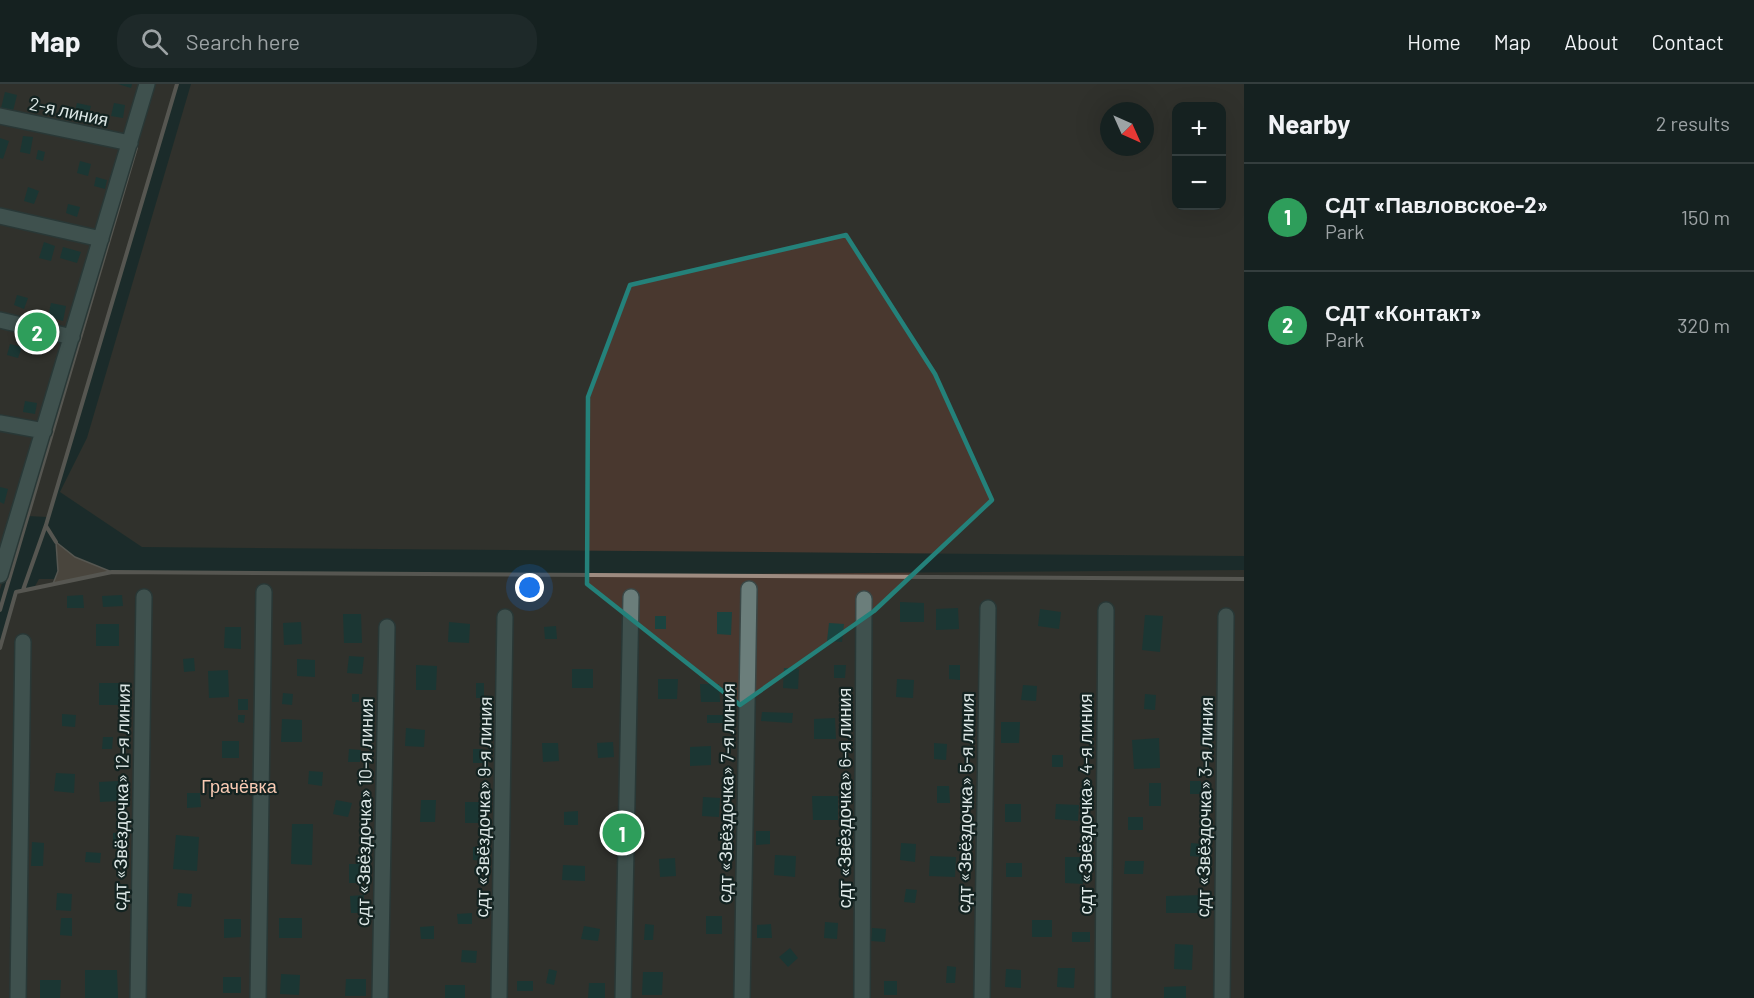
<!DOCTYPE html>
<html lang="en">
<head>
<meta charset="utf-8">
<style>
	:root { --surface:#152120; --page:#1e2929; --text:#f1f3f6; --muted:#9da3a5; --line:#343e3e; --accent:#f0a279 }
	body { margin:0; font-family:Barlow,sans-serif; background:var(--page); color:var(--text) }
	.controls { position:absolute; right:18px; top:18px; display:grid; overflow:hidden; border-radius:12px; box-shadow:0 6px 24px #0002 }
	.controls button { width:54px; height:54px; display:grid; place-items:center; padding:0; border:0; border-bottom:2px solid var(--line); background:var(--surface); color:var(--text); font:30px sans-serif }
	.compass { position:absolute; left:1100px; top:18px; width:54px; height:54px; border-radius:50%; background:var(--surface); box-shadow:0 6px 24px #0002; rotate:135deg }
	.you { position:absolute; left:530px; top:504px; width:21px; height:21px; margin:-15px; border:4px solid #fff; border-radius:50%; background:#1a73e8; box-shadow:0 0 0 9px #1a73e833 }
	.badge { display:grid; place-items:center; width:39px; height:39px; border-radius:50%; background:var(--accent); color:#fff; font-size:20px; font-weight:700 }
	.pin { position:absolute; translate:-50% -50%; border:3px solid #fff; box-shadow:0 2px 6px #0006 }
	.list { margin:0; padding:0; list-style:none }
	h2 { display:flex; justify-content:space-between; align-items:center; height:78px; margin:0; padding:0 24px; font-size:26px }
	h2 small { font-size:20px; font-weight:400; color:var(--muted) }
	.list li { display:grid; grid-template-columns:39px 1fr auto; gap:18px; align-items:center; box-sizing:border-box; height:108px; padding:0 24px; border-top:2px solid var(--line) }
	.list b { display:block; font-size:22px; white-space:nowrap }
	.list p { margin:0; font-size:20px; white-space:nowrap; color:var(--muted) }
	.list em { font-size:20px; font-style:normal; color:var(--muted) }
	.icon { flex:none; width:33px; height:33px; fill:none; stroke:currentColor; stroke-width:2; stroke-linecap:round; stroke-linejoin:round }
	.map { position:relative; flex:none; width:1244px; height:914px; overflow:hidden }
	header { display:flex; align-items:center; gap:36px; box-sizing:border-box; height:84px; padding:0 30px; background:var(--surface); border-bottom:2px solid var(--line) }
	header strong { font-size:28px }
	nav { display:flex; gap:33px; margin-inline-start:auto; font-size:21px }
	.search { width:420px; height:54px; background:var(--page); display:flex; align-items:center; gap:15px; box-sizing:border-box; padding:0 21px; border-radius:24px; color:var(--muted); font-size:22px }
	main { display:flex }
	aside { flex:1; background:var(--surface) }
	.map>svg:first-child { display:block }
	.green { fill:#49382f; fill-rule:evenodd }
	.water { fill:#826454; stroke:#9d8b80; stroke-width:1.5 }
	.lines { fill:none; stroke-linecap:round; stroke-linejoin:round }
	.stream { stroke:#9d8b80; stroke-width:4 }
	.building { fill:#1b433f }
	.minor-casing { stroke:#3a4746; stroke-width:18 }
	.minor { stroke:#6b7e7b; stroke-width:15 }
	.marked { fill:none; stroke:#24817a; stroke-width:4.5; stroke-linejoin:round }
	.labels { text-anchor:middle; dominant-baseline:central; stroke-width:4.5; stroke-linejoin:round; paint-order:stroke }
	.street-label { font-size:18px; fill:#dde7e6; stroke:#132321 }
	.park-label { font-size:18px; fill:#f8cab3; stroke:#132321 }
</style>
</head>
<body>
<header>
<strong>Map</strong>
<div class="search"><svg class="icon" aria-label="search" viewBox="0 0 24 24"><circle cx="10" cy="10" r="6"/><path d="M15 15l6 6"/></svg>Search here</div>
<nav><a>Home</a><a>Map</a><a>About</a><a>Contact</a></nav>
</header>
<main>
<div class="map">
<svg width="1244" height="914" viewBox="0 0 1244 914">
	<rect width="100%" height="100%" fill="#1c2c2a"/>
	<!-- green -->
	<path class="green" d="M0,0H148L0,506Z
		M154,0H177L48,433L28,432Z
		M191,0H1244V472L142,463L60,408L87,354ZM1176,22H1222V122H1176ZM1109,27H1145V63H1109Z
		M1244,486V914H0V564L16,508L34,504L39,495H80L112,488L583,491Z"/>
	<!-- water -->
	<path class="water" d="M56,458L75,473L112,488L53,500L58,487Z"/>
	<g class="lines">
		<!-- stream -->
		<path class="stream" d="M46,442L56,458
			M23,506L46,441L177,0
			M0,526L136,64
			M0,564L16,508L112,488L1244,495"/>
	</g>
	<!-- building -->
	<path class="building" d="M118,0H132L131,4Z
		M5,8L17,11L13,27L1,24Z
		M77,19L91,22L87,37L73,34Z
		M114,19L125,21L123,34L111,32Z
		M23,52L33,53L30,70L20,68Z
		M0,54L9,57L3,75L0,74Z
		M38,66L45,68L43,77L36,75Z
		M80,77L91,80L88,92L77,89Z
		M96,93L107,96L105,105L94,102Z
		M28,103L39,107L34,120L24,117Z
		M68,120L80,123L77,133L66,129Z
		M44,158L55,162L51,177L39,174Z
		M63,163L81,168L77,179L60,174Z
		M17,211L28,214L24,225L14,221Z
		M51,219L66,222L63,237L48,233Z
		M10,260L22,263L18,274L7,271Z
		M25,317L37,319L35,330L23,328Z
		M0,403L8,405L4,420L0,418Z
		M83,511L84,524H67V512Z
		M122,511L123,522L103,523L102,512Z
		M900,518L924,519V538H900Z
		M958,524L959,545L936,546V525Z
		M1040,525L1061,528L1059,545L1038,542Z
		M717,528H732L731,551L717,550Z
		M343,530H361L362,559H344Z
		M1145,531L1163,532L1160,568L1142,566Z
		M655,532H666V545H655Z
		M301,538L302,560L284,561L283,539Z
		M449,538L470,540L469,559L448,558Z
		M829,539L844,540L842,558L827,557Z
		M96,540H119V562H96Z
		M556,542L557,555H545L544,543Z
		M225,543H241V565L224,564Z
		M349,572L364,573L362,590L347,589Z
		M194,574L195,587L184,588L183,575Z
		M297,575L315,576V593L297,592Z
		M416,581L437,582L436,606H416Z
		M834,581H846L845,594H834Z
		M949,581H960V596L949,595Z
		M784,584L799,585L798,605L783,604Z
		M572,585H593V604H572Z
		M228,586L229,613L209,614L208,587Z
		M658,595H678L677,615H658Z
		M897,595L914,596L913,614L896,613Z
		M99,599H123L122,621H99Z
		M476,599H484V614H476Z
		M700,600H719L720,618H701Z
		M1023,601L1037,602L1036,617L1021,616Z
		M283,609L293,610L292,621L282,620Z
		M352,610H359V618H352Z
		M1145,610L1156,611L1155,626L1144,625Z
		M238,615H248V626H238Z
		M762,628L793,629L792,639L761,637Z
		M62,630L76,631L75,643L62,642Z
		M238,631H245L244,639L238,638Z
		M707,631H730V639H707Z
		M835,634L836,655H814V635Z
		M282,635L302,636V658H281Z
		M1001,638H1020L1019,659H1001Z
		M406,644L425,646L424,663L405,662Z
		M103,653H113L112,665H102Z
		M1159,654L1160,684L1134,685L1132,656Z
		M222,657H239V674H222Z
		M613,658L614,673L598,674L597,659Z
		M542,659H558L559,677L543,678Z
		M934,659L947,660L946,676L934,675Z
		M711,662V681L690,682V663Z
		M349,665L361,666L360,678H348Z
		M473,665H483V679H473Z
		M1052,671H1063V683H1052Z
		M309,687L323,688L322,702L308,700Z
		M56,689L75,690L74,709L54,707Z
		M118,697L119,717L100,718L99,698Z
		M1190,697H1201V710H1190Z
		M1149,699H1161V722H1149Z
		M937,702H949L950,719H937Z
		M187,709H200L201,723L187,724Z
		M812,712H838V736H813Z
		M703,713L720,714L719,733L702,732Z
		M336,716L352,719L348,733L333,730Z
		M421,716H436L435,738H420Z
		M465,718H479V739H465Z
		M1005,720H1021V738H1005Z
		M1056,720L1079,721L1078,737L1055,735Z
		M578,727V741H564V728Z
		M1128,733H1143V746H1128Z
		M292,740H313L312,781L291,780Z
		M756,747H770V760L756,761Z
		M127,748V762L113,763V749Z
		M176,751L199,753L197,787L173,785Z
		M32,758L44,759L43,782H31Z
		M901,759L916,760L915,778L900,776Z
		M1191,759L1202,760V773L1190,772Z
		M473,763H484V777L473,776Z
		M86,768L101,769L100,779L85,778Z
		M775,771L796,772L795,793L774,791Z
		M930,772L956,773L955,793L929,792Z
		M1065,773H1084L1083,800L1065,799Z
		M675,774L676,792L660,793L659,775Z
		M1125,777H1144L1143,790H1124Z
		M1006,779H1022V793H1006Z
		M349,780H364L365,799H349Z
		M563,781L585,782V797L562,796Z
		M906,805L917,806L915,819L904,818Z
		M57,809L72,810L71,827L56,826Z
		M178,809L192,810L191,823L177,822Z
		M364,811V829H351L350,812Z
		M1206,811V829H1166V812Z
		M472,829V840H458L457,830Z
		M706,832H722V850H706Z
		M61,834H72V852L60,851Z
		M279,834H302V854H279Z
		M224,835H241V853L224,854Z
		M1032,836H1052V853H1032Z
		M825,838L838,839L837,855L824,854Z
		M645,840L654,841L653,856H644Z
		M771,840L772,854H757V841Z
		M434,842V855H421L420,843Z
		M584,842L600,845L598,857L581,855Z
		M872,844L886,845L885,858L871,857Z
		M1072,848H1090V858H1072Z
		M1175,860L1193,861L1192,886L1174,885Z
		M790,864L798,874L788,883L779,873Z
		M462,866L477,867L476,879L461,878Z
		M947,882L956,883L955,899H946Z
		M1058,884H1075L1074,904L1057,903Z
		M549,885L557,887L554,901L546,899Z
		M1006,885L1021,886V904L1005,903Z
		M85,886H117L118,914H85Z
		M643,888H663L662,911H642Z
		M281,890L300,891L299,911L280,910Z
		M223,893H241V909H223Z
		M346,895H366V912H345Z
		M40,896H61L60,914H40Z
		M517,897H533V907H517Z
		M884,897H897V911H884Z
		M589,899H605V914H588Z
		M445,901H465V914H445Z
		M1186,902V914H1164V903Z"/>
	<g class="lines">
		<defs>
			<path id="minor" d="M0,32L130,59
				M0,132L101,155
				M0,236L72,253
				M0,339L44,347
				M0,491L147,0
				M18,914L23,558
				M138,914L144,513
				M258,914L264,508
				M380,914L387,543
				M499,914L505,533
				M623,914L631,513
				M742,914L749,505
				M862,914L864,515
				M982,914L988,524
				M1103,914L1106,526
				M1222,914L1226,532"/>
		</defs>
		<!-- minor casing -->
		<use href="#minor" class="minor-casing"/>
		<!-- minor -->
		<use href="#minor" class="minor"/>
	</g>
	<!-- marked area -->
	<path d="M0 0H1244V914H0ZM846,151L935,290L992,416L874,527L740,621L587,500L588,313L630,201Z" fill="#1c2c2a" fill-opacity=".55" fill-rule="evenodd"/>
	<path class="marked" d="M846,151L935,290L992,416L874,527L740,621L587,500L588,313L630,201Z"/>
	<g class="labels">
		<!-- street labels -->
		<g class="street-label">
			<text transform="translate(69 27) rotate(12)">2-я линия</text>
			<text transform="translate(726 709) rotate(-89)">сдт «Звёздочка» 7-я линия</text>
			<text transform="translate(121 713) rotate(-89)">сдт «Звёздочка» 12-я линия</text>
			<text transform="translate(844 714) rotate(-90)">сдт «Звёздочка» 6-я линия</text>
			<text transform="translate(965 719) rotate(-89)">сдт «Звёздочка» 5-я линия</text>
			<text transform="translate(1085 720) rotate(-90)">сдт «Звёздочка» 4-я линия</text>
			<text transform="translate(483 723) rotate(-89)">сдт «Звёздочка» 9-я линия</text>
			<text transform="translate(1204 723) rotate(-89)">сдт «Звёздочка» 3-я линия</text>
			<text transform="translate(364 728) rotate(-89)">сдт «Звёздочка» 10-я линия</text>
		</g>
		<!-- park labels -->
		<g class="park-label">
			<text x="239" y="702">Грачёвка</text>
		</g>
	</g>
</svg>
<div class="controls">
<button>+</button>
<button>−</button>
</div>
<svg class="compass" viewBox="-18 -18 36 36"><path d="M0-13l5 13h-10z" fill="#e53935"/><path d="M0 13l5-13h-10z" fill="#9da3a5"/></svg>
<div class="you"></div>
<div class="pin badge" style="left:622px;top:749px;background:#2e9e5b">1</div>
<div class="pin badge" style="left:37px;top:248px;background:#2e9e5b">2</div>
</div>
<aside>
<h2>Nearby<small>2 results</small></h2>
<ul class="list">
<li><span class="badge" style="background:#2e9e5b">1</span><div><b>СДТ «Павловское-2»</b><p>Park</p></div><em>150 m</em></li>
<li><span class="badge" style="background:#2e9e5b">2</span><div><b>СДТ «Контакт»</b><p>Park</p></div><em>320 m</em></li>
</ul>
</aside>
</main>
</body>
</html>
